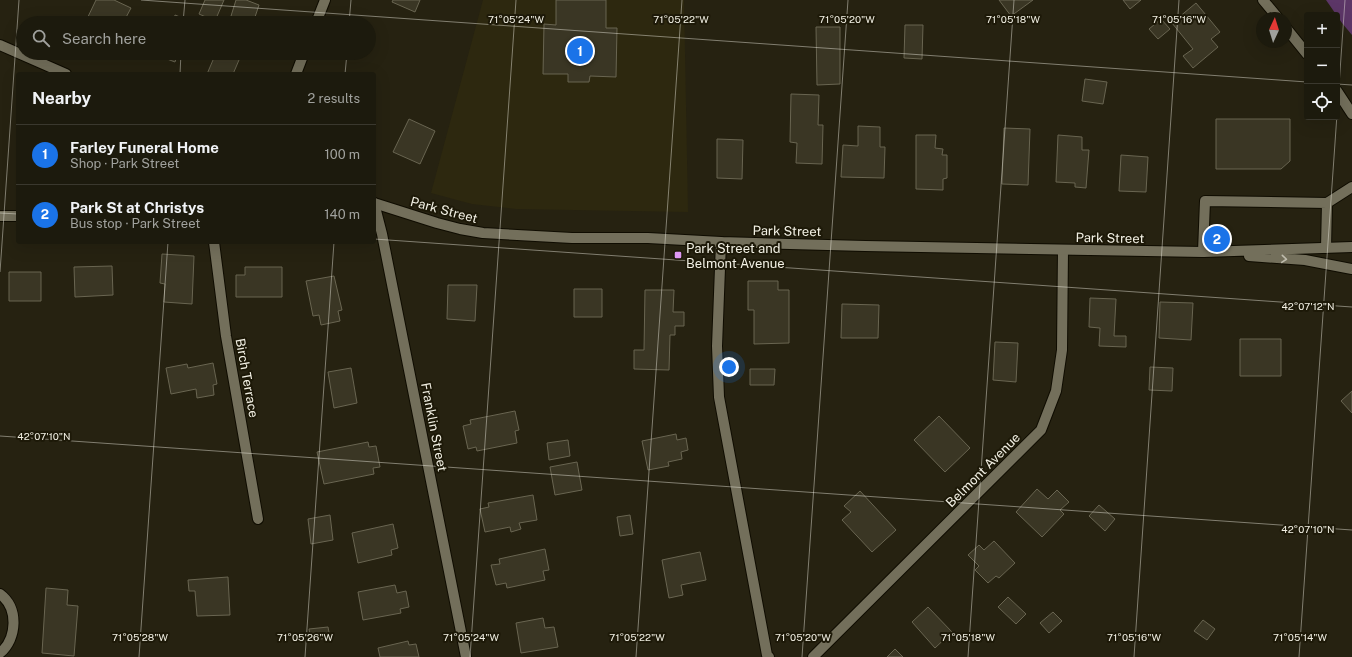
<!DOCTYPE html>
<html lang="en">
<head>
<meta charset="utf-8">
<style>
	:root { --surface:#1c1a0d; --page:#252316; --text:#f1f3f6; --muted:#a0a19d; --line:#3a382e; --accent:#1a73e8 }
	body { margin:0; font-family:"Public Sans",sans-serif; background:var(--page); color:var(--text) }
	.controls { position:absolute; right:12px; top:12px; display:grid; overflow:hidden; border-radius:4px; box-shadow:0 4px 16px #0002 }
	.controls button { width:36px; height:36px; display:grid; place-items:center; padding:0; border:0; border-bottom:1px solid var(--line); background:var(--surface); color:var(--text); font:20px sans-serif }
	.compass { position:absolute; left:1256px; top:12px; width:36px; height:36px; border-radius:50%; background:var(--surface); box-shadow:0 4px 16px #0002; rotate:4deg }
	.you { position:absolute; left:729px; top:367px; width:14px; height:14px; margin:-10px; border:3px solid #fff; border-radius:50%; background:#1a73e8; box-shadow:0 0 0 6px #1a73e833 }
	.badge { display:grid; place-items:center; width:26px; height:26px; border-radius:50%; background:var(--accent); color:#fff; font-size:13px; font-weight:700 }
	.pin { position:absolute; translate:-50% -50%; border:2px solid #fff; box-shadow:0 1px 4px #0006 }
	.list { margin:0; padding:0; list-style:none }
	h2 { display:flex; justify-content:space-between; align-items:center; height:52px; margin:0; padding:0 16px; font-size:17px }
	h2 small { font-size:13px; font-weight:400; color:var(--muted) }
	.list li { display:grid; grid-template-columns:26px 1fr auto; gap:12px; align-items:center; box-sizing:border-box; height:60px; padding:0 16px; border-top:1px solid var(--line) }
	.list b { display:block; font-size:15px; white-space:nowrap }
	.list p { margin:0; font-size:13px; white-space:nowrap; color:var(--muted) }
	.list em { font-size:13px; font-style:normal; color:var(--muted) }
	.icon { flex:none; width:22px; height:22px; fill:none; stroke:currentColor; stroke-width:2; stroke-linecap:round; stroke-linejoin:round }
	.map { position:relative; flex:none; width:1352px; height:657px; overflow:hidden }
	.search { position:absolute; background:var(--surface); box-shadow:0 4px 16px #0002; left:16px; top:16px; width:360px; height:44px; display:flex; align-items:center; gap:10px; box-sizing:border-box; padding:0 14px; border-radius:22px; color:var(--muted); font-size:15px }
	.panel { position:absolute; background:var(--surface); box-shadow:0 4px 16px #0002; left:16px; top:72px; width:360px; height:172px; border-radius:4px }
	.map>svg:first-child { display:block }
	.built { fill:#2d280f }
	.forest { fill:#5c3667 }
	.building { fill:#3a3624; stroke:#696551 }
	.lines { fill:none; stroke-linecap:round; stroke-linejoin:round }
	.service-casing { stroke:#0f0c00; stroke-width:12 }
	.minor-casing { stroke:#0f0c00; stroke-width:12 }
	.tertiary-casing { stroke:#0f0c00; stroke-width:12 }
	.secondary-casing { stroke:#0f0c00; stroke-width:12 }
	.service { stroke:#736f5b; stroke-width:10 }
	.minor { stroke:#736f5b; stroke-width:10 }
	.tertiary { stroke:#736f5b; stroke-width:10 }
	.secondary { stroke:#736f5b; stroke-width:10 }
	.oneway { stroke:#bfbcad }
	.ticks { fill:none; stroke:#f2f0e4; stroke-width:1; stroke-opacity:0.45 }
	.poi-dot { fill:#de98f3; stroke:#1d1908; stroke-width:1.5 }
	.labels { text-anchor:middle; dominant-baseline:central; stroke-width:4; stroke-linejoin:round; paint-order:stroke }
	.street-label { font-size:13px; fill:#f2f0e4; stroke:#1d1908 }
	.poi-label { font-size:13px; fill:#f2f0e4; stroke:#1d1908; text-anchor:start }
	.ticks-label { font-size:10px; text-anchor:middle; fill:#f2f0e4; stroke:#1d1908; stroke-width:4; stroke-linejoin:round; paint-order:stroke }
</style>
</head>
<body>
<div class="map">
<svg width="1352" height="657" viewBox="0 0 1352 657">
	<rect width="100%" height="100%" fill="#262211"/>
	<!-- built -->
	<path class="built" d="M483,0H684L688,212L516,209L472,204L431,193Z"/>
	<!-- forest -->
	<path class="forest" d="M1326,0H1352V35L1342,23Z"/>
	<!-- building -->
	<path class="building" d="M96,0H114L131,8L123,23H85Z
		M205,0H224L215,21L199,14Z
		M236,0H246L259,5L253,23H249L231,16Z
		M393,0H420L415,12L392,2Z
		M556,0H606V28H617L616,77L590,76L589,82H568V74H543L544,24L556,25Z
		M999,0H1033L1011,16Z
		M1123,0H1141L1130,9Z
		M1196,3L1220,32L1211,39L1218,47L1193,68L1183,56L1193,49L1172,23Z
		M175,15L190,21L189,23H173Z
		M1161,19L1170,29L1158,39L1149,29Z
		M905,25H923L922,59L904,58Z
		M816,27H840V84L817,85Z
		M151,53H178L175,62Z
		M216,53H242L233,74H207Z
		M1085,79L1107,82L1103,104L1082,101Z
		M791,94L819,95L818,125H823L822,164L796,163L797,143L790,142Z
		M409,119L435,131L420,164L393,152Z
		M1216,119H1290V161L1281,169H1216Z
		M858,126L880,127V147H885L884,178L841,177L843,145L858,146Z
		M1004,128L1030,129L1028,185L1002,184Z
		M916,135H936L935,148L943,149L942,155H947V178L943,179V190L916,189Z
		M1058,135L1082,137V150H1089L1086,188L1075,187V183L1056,182Z
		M717,139L743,140L742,179L717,178Z
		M1121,155L1148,157L1146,192L1119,191Z
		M162,254L194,256L192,304L164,302L165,284L160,283Z
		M112,266L113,295L75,297L74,267Z
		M245,267H282V297H236V275H245Z
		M9,272H41V301H9Z
		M334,276L342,310L338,311L340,321L321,325L319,315L313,316L306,281Z
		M748,281H778V290H789V343L754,344V310H748Z
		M448,285H477L475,321L447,319Z
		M574,289H602V317H574Z
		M645,290H674L673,312H684V326H675V335H670L669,370L634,369V350H644Z
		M1090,298L1116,299L1114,336H1126V347L1099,346L1100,328L1089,327Z
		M1160,302L1193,303L1191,340L1159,338Z
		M842,304L879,305L878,338H841Z
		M1240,339H1281V376H1240Z
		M995,342L1018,343L1016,382L993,380Z
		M213,363L217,384L213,385L214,395L197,398L196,389L171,394L166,368L187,364L188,368Z
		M1150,367L1173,368L1172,391L1149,390Z
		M351,368L357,403L334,408L328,372Z
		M750,369H775L774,385H750Z
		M1352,391V413L1341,401Z
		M515,411L519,430L515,431L517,443L477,451L476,447L468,449L463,426L471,424L470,420Z
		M939,416L970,448L945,472L914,440Z
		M676,434L677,440L686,438L688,450L681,452L682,459L668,462L669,466L648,470L642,441Z
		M568,440L570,456L549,460L547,443Z
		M368,442L369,447L376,446L380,467L373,468L374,474L324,484L317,452Z
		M577,462L582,490L555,495L550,467Z
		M1037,489L1048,499L1057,490L1069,502L1060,510L1064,514L1042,537L1016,512Z
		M860,491L896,530L872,552L842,520L851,512L844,506Z
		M533,495L537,520L519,523L521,529L511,532L510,527L485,532L480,509L489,507L488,503Z
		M1099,505L1115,519L1105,531L1089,516Z
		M330,515L333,540L311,544L308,519Z
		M630,515L633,534L620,536L617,517Z
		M393,524L398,548L391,550L392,555L358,563L352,533Z
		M994,541L1015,563L999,578L996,576L988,583L975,570L979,566L968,555L979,545L984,550Z
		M545,549L549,570L543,571L545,580L507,588L506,583L496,585L491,565L500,564L499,559Z
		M700,552L706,580L681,585L683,595L669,598L662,560Z
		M228,577L230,615L197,616L195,591H189L188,580Z
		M395,585L397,593L406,591L409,607L400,609L401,613L363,620L358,592Z
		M46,588L68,590L67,605L78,606L74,656L42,653Z
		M1008,597L1026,614L1016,624L998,607Z
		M928,607L952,632L935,648L912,622Z
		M1053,612L1062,621L1049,633L1040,623Z
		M543,618L545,628L554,627L558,647L521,653L516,623Z
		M1203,620L1215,629L1207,640L1194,631Z
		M328,627L330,638L311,640L309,629Z
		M408,641L409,645L416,644L419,657H380L378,648Z
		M895,649L903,657H887Z"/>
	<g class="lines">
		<defs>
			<path id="service" d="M1326,248L1327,203
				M1203,252L1205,201L1327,203L1352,187"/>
			<path id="minor" d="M316,23L325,0
				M296,74L304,53
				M374,203L382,234L466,657
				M0,216H18
				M214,242L226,336L258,519
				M721,242L717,346L719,397L767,655L769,657
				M0,594C19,608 17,639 0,653
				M813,657L1041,430L1056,391L1062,350L1063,250"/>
			<path id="tertiary" d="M1263,0L1278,18
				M1286,28L1307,54
				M1337,91L1352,114"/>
			<path id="secondary" d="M0,45L66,74
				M374,203L437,223L460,229L483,233L572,238H648L721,242L865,246L1203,252L1352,247
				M1249,256L1305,260L1352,269"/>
		</defs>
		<!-- service casing -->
		<use href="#service" class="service-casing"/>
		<!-- minor casing -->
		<use href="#minor" class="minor-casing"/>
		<!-- tertiary casing -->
		<use href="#tertiary" class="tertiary-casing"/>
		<!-- secondary casing -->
		<use href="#secondary" class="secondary-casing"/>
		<!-- service -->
		<use href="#service" class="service"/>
		<!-- minor -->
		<use href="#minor" class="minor"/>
		<!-- tertiary -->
		<use href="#tertiary" class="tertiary"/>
		<!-- secondary -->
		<use href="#secondary" class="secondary"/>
	</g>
	<!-- one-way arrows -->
	<defs><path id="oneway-chevron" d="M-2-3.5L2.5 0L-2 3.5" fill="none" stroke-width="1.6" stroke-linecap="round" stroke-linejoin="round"/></defs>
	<use class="oneway" href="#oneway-chevron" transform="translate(1284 259) rotate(5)"/>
	<!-- ticks -->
	<path class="ticks" d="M141,0L1307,82M183,23L185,0M349,23L351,0M180,74L181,53M345,74L347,53M1337,84L1352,85M0,213L18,214M374,239L1352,307M0,272L19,0M0,436L1352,530M139,657L168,242M305,657L334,242M470,657L516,0M636,657L682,0M802,657L848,0M968,657L1014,0M1134,657L1179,0M1299,657L1345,0"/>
	<!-- markers -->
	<rect class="poi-dot" x="674" y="251" width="8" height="8" rx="2"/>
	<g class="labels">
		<!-- street labels -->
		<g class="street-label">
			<text transform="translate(444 210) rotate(15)">Park Street</text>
			<text transform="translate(787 231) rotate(1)">Park Street</text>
			<text transform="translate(1110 238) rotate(1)">Park Street</text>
			<text transform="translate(247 378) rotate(80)">Birch Terrace</text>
			<text transform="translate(434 427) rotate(79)">Franklin Street</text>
			<text transform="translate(983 470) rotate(-45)">Belmont Avenue</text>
		</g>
		<!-- poi labels -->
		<g class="poi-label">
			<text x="686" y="248">Park Street and<tspan x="686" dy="15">Belmont Avenue</tspan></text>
		</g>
	</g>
	<g class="ticks-label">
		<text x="516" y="23">71°05'24"W</text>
		<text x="681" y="23">71°05'22"W</text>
		<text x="847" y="23">71°05'20"W</text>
		<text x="1013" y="23">71°05'18"W</text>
		<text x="1179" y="23">71°05'16"W</text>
		<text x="1308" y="310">42°07'12"N</text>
		<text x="44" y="440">42°07'10"N</text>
		<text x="1308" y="533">42°07'10"N</text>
		<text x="140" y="641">71°05'28"W</text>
		<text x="305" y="641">71°05'26"W</text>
		<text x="471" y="641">71°05'24"W</text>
		<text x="637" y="641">71°05'22"W</text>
		<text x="803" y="641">71°05'20"W</text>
		<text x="968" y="641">71°05'18"W</text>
		<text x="1134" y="641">71°05'16"W</text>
		<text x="1300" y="641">71°05'14"W</text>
	</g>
</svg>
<div class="controls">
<button>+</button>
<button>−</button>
<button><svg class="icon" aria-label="locate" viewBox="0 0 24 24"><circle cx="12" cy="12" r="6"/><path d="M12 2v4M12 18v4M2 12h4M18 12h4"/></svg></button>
</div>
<svg class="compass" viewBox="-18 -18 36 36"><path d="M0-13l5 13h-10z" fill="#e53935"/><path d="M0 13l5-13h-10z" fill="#a0a19d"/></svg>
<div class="you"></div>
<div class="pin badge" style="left:580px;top:51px">1</div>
<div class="pin badge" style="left:1217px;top:239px">2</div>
<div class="search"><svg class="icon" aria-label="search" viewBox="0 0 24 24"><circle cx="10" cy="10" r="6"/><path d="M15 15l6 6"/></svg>Search here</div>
<section class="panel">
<h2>Nearby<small>2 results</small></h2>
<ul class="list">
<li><span class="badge">1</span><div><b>Farley Funeral Home</b><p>Shop · Park Street</p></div><em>100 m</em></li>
<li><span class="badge">2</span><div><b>Park St at Christys</b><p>Bus stop · Park Street</p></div><em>140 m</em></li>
</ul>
</section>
</div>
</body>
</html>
